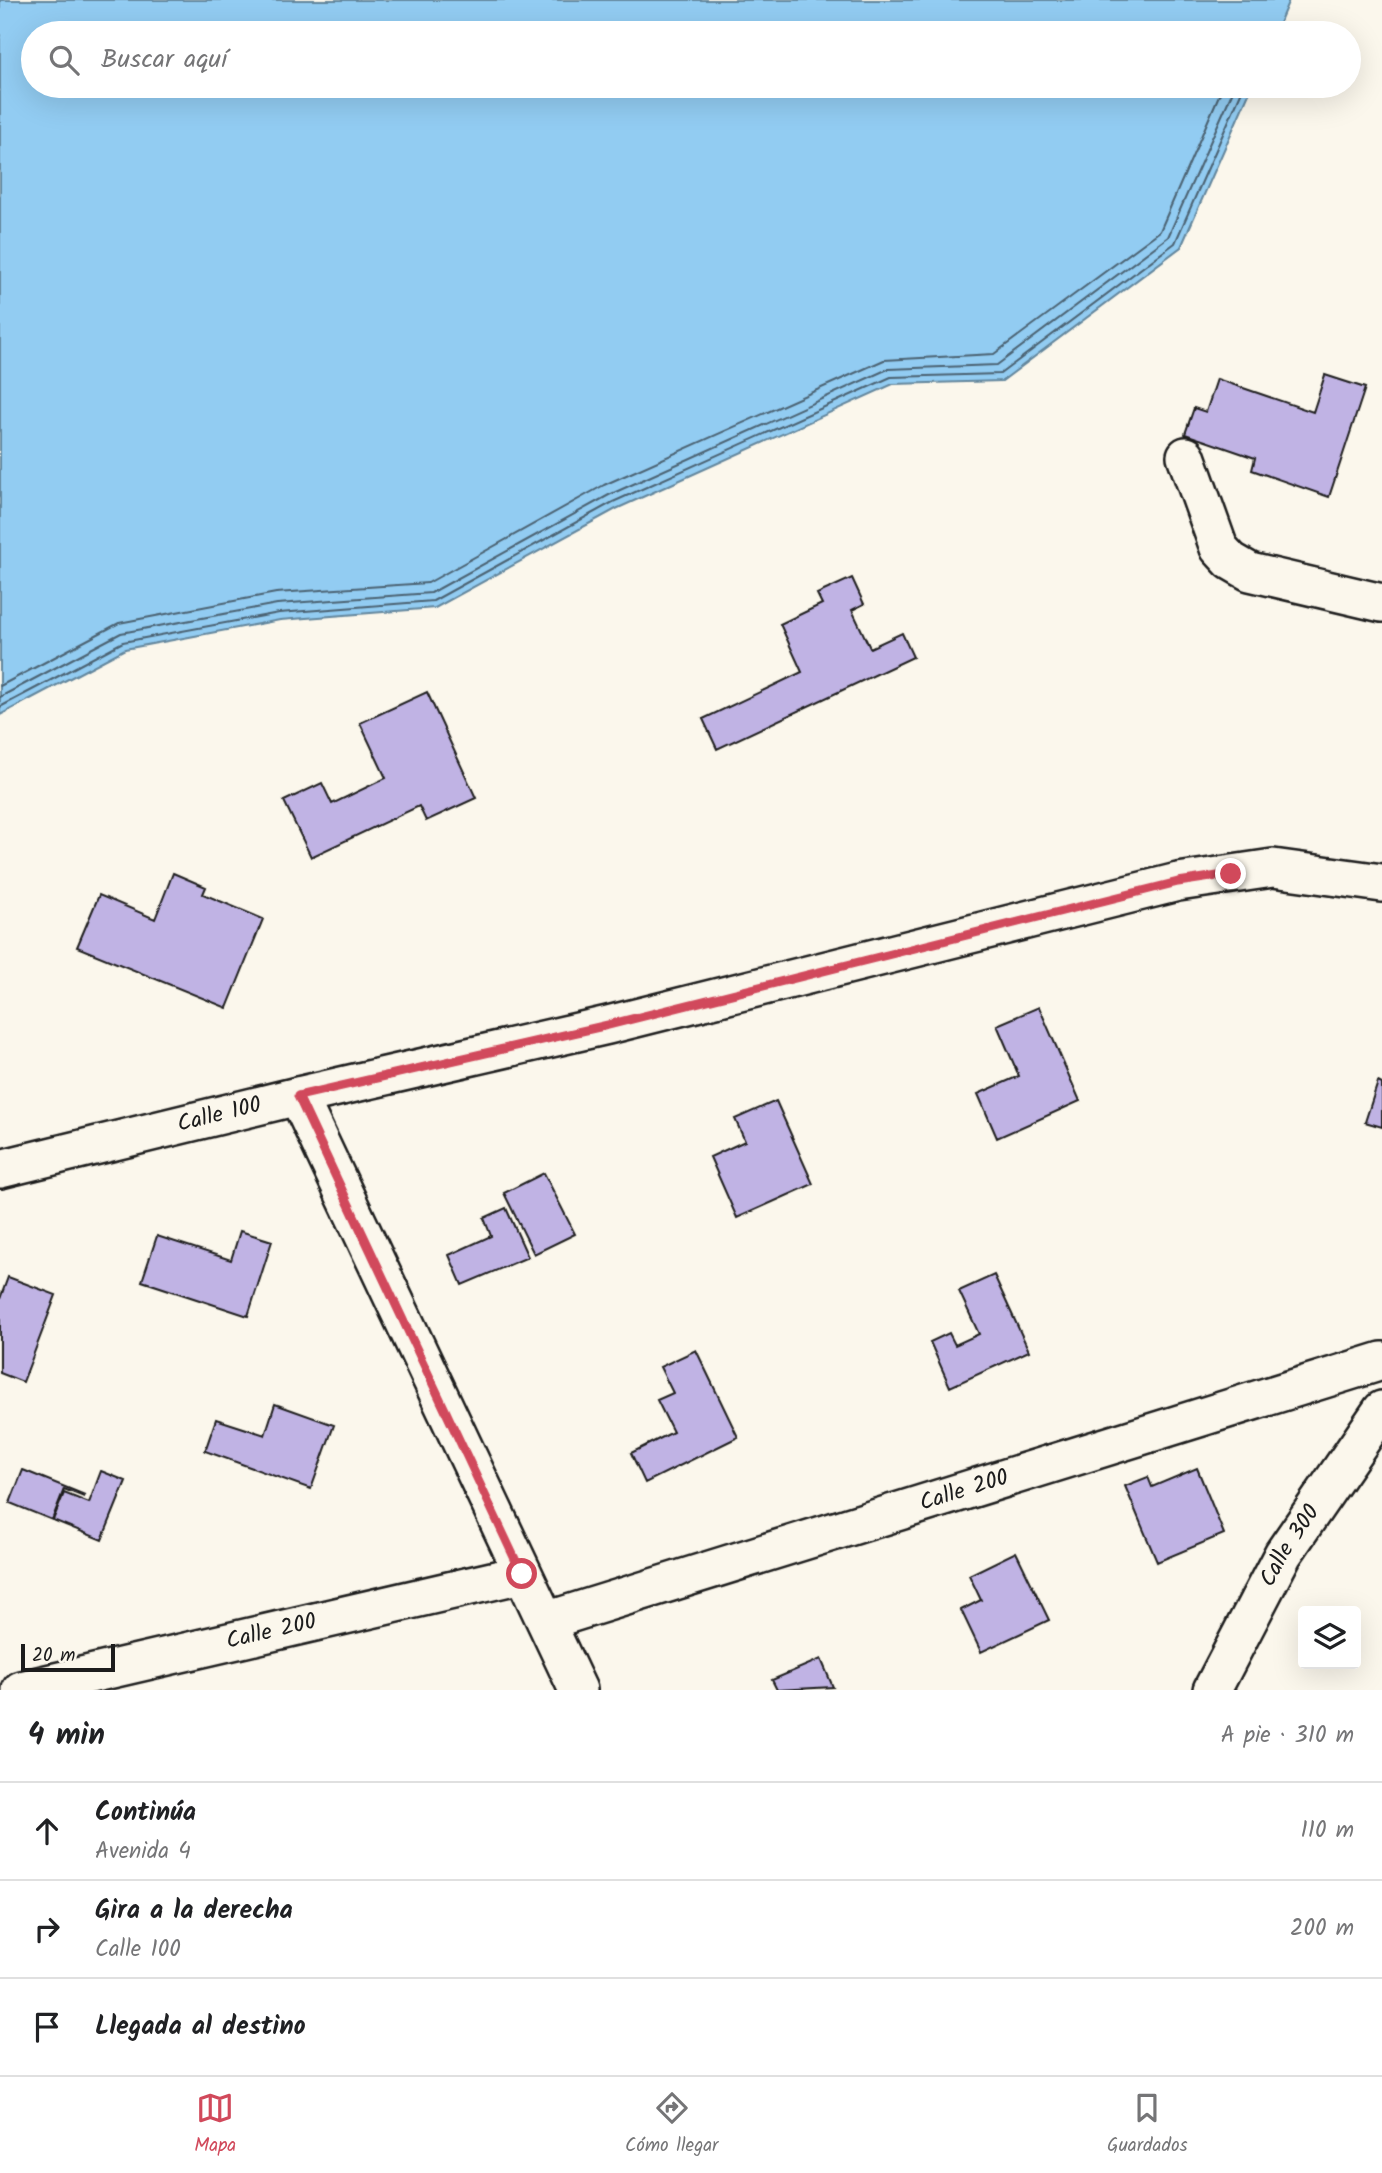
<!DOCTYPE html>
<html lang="es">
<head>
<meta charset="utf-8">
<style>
	:root { --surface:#fff; --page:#f6f6f6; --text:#202124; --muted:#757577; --line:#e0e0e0; --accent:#d1495b }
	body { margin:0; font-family:Kalam,sans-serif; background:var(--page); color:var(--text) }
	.controls { position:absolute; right:21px; bottom:21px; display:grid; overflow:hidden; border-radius:7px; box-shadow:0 7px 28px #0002 }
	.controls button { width:63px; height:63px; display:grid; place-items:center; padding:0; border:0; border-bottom:2px solid var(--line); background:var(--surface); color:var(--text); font:35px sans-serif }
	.scale { position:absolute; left:21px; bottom:18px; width:94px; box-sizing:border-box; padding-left:7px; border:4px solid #1c1c1c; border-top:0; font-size:19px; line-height:24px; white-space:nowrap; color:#1c1c1c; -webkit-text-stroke:5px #fbf7ec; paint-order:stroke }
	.stop { position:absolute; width:21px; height:21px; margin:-16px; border:5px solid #d1495b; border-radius:50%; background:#fff }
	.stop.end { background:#d1495b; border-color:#fff; box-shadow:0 2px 7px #0008 }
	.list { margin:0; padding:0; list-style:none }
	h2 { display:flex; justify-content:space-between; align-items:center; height:91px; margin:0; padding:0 28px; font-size:30px }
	h2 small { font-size:23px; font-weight:400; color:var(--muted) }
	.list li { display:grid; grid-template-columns:46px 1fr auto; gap:21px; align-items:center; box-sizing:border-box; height:98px; padding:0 28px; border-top:2px solid var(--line) }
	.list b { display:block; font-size:26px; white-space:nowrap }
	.list p { margin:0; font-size:23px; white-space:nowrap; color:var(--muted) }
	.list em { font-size:23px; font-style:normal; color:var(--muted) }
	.icon { flex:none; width:38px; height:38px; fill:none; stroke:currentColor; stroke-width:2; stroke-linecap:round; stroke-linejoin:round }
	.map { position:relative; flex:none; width:1382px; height:1690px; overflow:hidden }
	.search { position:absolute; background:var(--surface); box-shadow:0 7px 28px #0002; left:21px; right:21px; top:21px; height:77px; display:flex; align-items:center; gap:18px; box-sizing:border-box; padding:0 24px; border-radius:38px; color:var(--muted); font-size:26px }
	.sheet { height:385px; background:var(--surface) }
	nav { display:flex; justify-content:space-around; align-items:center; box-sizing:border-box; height:98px; border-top:2px solid var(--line); background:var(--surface); font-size:19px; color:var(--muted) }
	nav a { display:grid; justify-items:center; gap:4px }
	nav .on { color:var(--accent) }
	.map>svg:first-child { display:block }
	.water { fill:#92ccf2; stroke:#63869c; stroke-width:2 }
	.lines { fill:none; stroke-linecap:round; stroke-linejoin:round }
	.shore { stroke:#4b6272; stroke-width:2 }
	.building { fill:#c0b3e4; stroke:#1c1c1c; stroke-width:2 }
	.minor-casing { stroke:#1c1c1c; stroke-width:42 }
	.minor { stroke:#fbf7ec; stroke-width:37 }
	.route { stroke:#d1495b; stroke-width:9 }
	.labels { text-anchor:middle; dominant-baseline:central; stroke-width:6; stroke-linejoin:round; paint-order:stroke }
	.street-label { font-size:23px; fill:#1c1c1c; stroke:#fbf7ec }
</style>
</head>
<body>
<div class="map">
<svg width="1382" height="1690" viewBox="0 0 1382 1690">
	<rect width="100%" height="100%" fill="#fbf7ec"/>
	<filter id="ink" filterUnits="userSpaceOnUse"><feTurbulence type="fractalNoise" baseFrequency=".0143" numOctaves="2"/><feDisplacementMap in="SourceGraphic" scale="14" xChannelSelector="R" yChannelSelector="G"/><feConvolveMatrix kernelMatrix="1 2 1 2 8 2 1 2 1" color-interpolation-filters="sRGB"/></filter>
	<g filter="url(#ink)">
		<!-- water -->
		<path class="water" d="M0,0H1289L1275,33H33V86H1252L1181,247L1002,381L893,384L616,509L435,608L280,620L125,649L0,715Z"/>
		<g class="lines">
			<!-- shore -->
			<path class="shore" d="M0,686L119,623L276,593L428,583L604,485L884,360L994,354L1160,231L1223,86
				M0,697L121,633L277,604L431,593L609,495L888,369L997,365L1168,237L1235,86
				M0,707L123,642L279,613L433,601L613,502L891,377L1000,374L1175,243L1244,86"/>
		</g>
		<!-- building -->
		<path class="building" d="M1325,375L1365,388L1329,497L1252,470L1255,458L1185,434L1194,408L1206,412L1217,379L1313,412Z
			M852,578L864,604L852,610L870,648L902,633L913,657L717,749L703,719L802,672L780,624L822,604L817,594Z
			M427,692L476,798L426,821L419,806L311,857L284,801L322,783L332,804L386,778L360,723Z
			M173,873L206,887L203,894L263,919L227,1008L77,947L99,895L155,919Z
			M1039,1007L1080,1101L997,1138L978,1094L1019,1076L997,1025Z
			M1378,1082L1382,1084V1127L1365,1122Z
			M776,1101L813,1184L737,1218L710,1157L745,1141L735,1119Z
			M544,1173L575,1234L534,1254L504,1193Z
			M506,1208L528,1257L462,1285L449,1255L491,1236L484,1218Z
			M240,1231L272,1241L248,1316L142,1281L157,1236L231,1260Z
			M994,1275L1029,1351L950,1387L930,1342L949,1333L955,1345L979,1334L959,1291Z
			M8,1277L56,1295L23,1382L0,1373V1299Z
			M696,1350L738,1437L645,1483L631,1453L673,1432L657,1400L673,1393L660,1367Z
			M275,1404L334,1425L311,1489L205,1451L216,1419L265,1435Z
			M1197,1468L1224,1534L1157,1562L1125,1486L1148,1477L1152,1487Z
			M23,1470L85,1495L84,1497L64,1489L52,1520L10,1503Z
			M101,1471L126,1481L102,1540L53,1520L64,1493L89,1503Z
			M1016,1552L1049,1620L981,1652L961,1610L981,1600L969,1575Z
			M821,1659L833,1687L777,1690L772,1680Z"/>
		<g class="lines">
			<defs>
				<g id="minor">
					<path d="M1186,456L1219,548L1231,561L1250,572L1382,603"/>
					<path d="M298,1096L578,1690"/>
					<path id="s1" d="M0,1169L298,1096L608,1025L1178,882L1273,868L1382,883"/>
					<path id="s2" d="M546,1621L1382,1361"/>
					<path id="s3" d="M21,1690L522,1574"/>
					<path id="s4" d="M1212,1690L1283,1554L1382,1410"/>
				</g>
			</defs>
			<!-- minor casing -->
			<use href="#minor" class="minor-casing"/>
			<!-- minor -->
			<use href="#minor" class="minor"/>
		</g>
	</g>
	<g class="lines" filter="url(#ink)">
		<!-- route -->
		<path class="route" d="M522,1574L298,1096L608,1025L1178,882L1231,874"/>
	</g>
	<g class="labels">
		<!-- street labels -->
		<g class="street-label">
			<text stroke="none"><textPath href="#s1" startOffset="226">Calle 100</textPath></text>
			<text stroke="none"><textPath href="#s2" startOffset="438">Calle 200</textPath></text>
			<text stroke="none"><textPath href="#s4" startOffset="164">Calle 300</textPath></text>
			<text stroke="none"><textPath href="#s3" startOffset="257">Calle 200</textPath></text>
		</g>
	</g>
</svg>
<div class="controls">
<button><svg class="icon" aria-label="layers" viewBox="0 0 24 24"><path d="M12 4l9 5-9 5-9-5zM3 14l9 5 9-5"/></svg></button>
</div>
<div class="scale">20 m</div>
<div class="stop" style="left:522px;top:1574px"></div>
<div class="stop end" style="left:1231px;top:874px"></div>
<div class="search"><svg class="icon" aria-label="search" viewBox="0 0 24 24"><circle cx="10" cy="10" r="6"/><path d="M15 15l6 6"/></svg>Buscar aquí</div>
</div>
<section class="sheet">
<h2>4 min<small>A pie · 310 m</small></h2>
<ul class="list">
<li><svg class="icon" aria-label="ahead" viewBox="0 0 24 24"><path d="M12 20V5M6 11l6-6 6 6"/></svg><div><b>Continúa</b><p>Avenida 4</p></div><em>110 m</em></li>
<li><svg class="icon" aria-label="right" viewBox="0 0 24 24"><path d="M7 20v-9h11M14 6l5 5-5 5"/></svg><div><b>Gira a la derecha</b><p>Calle 100</p></div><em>200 m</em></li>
<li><svg class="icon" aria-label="arrive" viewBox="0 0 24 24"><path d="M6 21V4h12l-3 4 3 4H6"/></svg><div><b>Llegada al destino</b></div></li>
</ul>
</section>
<nav>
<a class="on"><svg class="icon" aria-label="map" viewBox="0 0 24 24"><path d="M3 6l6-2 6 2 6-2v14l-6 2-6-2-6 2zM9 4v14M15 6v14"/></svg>Mapa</a>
<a><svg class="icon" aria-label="directions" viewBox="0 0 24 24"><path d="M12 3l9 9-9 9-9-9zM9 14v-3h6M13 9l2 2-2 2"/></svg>Cómo llegar</a>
<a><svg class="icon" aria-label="saved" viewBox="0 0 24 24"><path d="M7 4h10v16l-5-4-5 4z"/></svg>Guardados</a>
</nav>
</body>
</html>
